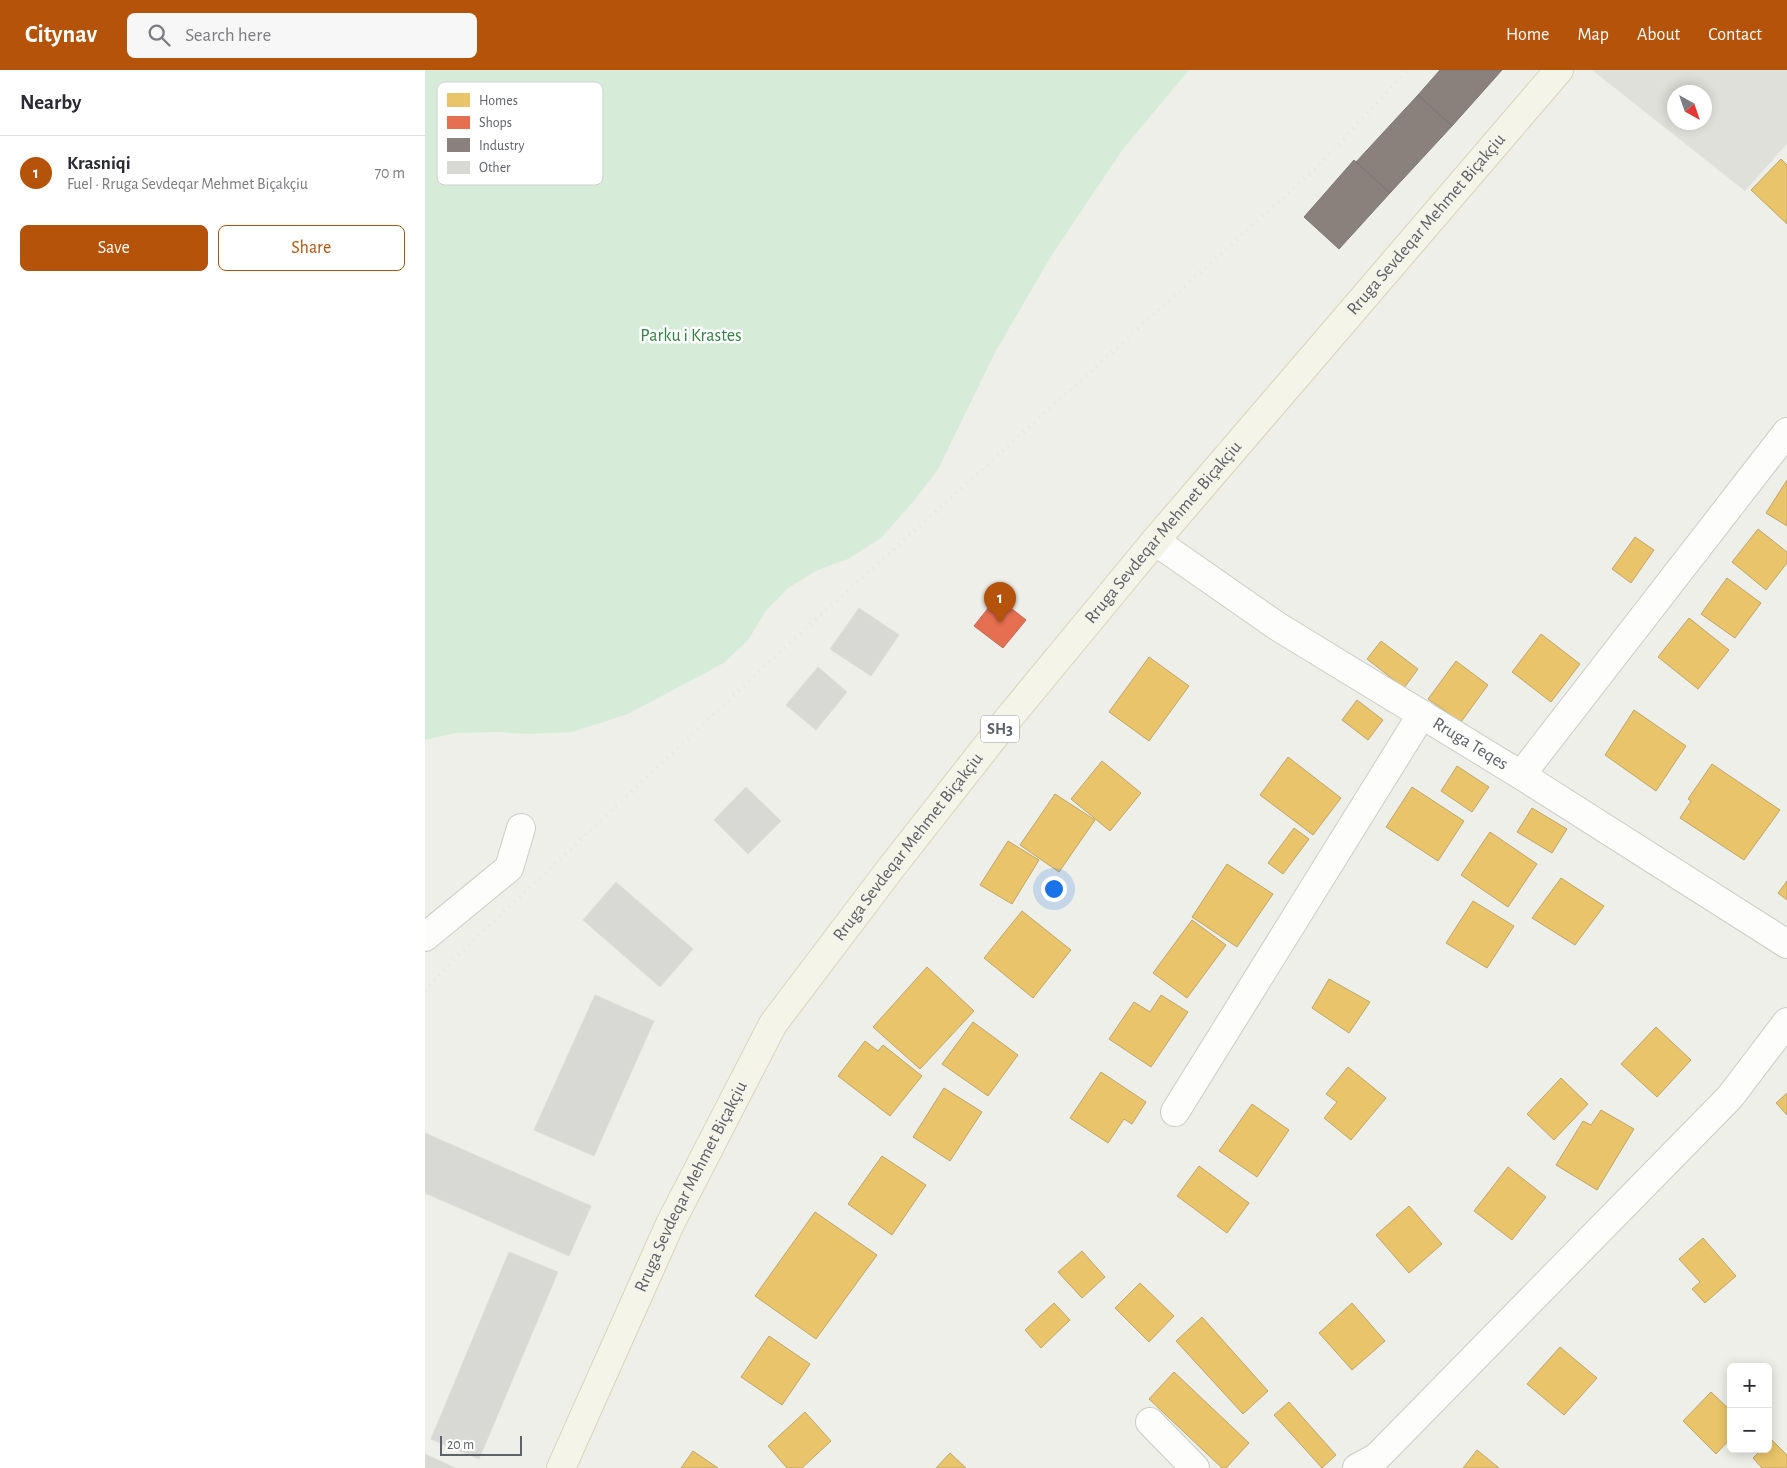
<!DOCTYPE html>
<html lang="en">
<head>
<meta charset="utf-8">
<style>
	:root { --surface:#fff; --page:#f7f7f7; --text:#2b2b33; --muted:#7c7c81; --line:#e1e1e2; --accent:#b45309 }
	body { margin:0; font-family:"Alegreya Sans",sans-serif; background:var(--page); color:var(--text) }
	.controls { position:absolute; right:15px; bottom:15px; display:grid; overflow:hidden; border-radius:8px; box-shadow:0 2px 12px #0003 }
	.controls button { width:45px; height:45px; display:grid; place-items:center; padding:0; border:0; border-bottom:1px solid var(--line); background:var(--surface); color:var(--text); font:25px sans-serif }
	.compass { position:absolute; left:1242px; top:15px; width:45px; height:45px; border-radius:50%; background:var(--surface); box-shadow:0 2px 12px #0003; rotate:140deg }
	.scale { position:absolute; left:15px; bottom:12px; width:82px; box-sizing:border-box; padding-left:5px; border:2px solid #5e6168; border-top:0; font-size:14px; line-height:18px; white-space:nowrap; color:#5e6168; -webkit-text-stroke:4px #fff; paint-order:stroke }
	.you { position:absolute; left:628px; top:818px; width:18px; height:18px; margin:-12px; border:4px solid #fff; border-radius:50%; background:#1a73e8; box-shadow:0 0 0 8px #1a73e833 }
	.badge { display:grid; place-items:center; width:32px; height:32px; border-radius:50%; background:var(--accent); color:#fff; font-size:16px; font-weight:700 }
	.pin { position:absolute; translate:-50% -41px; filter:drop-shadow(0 1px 2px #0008) }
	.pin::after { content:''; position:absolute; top:26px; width:18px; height:15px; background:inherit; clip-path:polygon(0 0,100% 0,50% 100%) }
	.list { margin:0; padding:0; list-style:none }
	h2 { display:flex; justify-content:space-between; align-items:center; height:65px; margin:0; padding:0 20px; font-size:21px }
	h2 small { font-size:16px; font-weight:400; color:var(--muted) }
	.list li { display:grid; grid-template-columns:32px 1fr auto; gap:15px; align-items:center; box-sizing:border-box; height:75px; padding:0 20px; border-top:1px solid var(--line) }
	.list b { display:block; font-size:19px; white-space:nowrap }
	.list p { margin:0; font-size:16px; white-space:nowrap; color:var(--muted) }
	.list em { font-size:16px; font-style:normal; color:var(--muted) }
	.actions { display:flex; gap:10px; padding:15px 20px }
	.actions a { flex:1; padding:11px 0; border:1px solid var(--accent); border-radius:8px; text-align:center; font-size:18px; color:var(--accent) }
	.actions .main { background:var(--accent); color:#fff }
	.icon { flex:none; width:28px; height:28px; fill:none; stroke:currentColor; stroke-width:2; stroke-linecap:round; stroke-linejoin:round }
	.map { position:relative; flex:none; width:1362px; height:1398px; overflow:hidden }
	header { display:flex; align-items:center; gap:30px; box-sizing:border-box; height:70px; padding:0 25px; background:var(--accent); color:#fff }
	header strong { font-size:24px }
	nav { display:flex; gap:28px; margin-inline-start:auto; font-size:18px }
	.search { width:350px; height:45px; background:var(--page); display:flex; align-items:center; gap:12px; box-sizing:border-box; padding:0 18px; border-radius:8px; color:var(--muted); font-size:19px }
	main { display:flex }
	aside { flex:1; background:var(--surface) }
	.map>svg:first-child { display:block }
	.industrial { fill:#e0e0da; fill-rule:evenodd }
	.green { fill:#d7ecd8 }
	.homes { fill:#e9c46a; stroke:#bfa669 }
	.shops { fill:#e76f51; stroke:#be6b58 }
	.industry { fill:#8a817c; stroke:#7d7776 }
	.building { fill:#d8d8d4; stroke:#deded8 }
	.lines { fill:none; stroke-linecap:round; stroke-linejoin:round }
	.minor-casing { stroke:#cbccca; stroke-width:30 }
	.major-casing { stroke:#d8d4b6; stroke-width:30 }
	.minor { stroke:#fdfdfc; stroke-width:28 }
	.major { stroke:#f4f4e9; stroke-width:28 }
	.rail { stroke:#e5e5e5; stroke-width:4; stroke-dasharray:1 6; stroke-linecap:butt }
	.labels { text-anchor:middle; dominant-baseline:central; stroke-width:5; stroke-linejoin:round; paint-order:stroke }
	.shield { fill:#fff; stroke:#8e9095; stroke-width:1 }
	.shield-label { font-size:16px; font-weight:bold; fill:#5e6168 }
	.street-label { font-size:18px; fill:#5e6168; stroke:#fff }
	.park-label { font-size:18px; fill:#318442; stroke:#fff }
	.key { fill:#fff; stroke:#cfd0d2; stroke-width:1 }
	.key-label { font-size:14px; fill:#5e6168 }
</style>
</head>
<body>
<header>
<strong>Citynav</strong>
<div class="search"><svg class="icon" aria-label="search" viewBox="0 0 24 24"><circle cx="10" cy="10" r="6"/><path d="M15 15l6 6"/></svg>Search here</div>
<nav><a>Home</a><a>Map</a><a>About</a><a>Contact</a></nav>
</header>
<main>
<aside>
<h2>Nearby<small></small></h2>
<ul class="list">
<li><span class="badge">1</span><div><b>Krasniqi</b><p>Fuel · Rruga Sevdeqar Mehmet Biçakçiu</p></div><em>70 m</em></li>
</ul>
<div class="actions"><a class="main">Save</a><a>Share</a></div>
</aside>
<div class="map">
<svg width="1362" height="1398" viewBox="0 0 1362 1398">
	<rect width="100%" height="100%" fill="#efefe9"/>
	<!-- industrial -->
	<path class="industrial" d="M1167,0H1362V74L1320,121ZM1250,22H1280V52H1250Z"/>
	<!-- green -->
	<path class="green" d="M0,0H764L698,79L625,188L571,281L512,401L487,433L456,468L423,489L393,500L363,518L340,542L324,569L299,593L203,644L147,662L104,664L73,662L31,663L0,670Z"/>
	<!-- homes -->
	<path class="homes" d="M1356,89L1362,95V154L1326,120Z
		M1362,410V456L1341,443Z
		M1333,459L1362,482V493L1341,520L1307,492Z
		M1210,467L1229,480L1206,513L1187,499Z
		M1302,508L1336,533L1310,568L1276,544Z
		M1264,548L1304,580L1273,619L1233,587Z
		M1116,564L1155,594L1126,632L1087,602Z
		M956,571L993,599L979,618L942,589Z
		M724,587L764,616L724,671L684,642Z
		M1031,591L1063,615L1036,652L1003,629Z
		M932,630L958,650L943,670L917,650Z
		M1209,640L1261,676L1231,721L1180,685Z
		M863,687L916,728L888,765L835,725Z
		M677,691L716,723L685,761L646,729Z
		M1287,694L1355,740L1319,790L1255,748L1266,731L1263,729Z
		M1032,696L1064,717L1047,742L1016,721Z
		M987,717L1039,751L1013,791L961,757Z
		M630,724L670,750L634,802L595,775Z
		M1107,738L1142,759L1127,783L1092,762Z
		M869,758L884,769L858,804L843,793Z
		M1065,762L1112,794L1083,837L1036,805Z
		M583,771L614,790L587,834L555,815Z
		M802,794L848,824L812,877L767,847Z
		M1136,808L1179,836L1150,875L1107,848Z
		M1362,811V830L1353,823Z
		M1048,831L1089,856L1062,898L1021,873Z
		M597,841L646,880L608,928L559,888Z
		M767,850L801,875L762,928L728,903Z
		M502,897L549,941L495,999L448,957Z
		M904,909L945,932L924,963L887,938Z
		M736,925L763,942L726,997L684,969L709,932L725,942Z
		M548,952L593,985L563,1026L517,994Z
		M1231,957L1266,990L1232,1027L1196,994Z
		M440,971L453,981L458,975L497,1006L465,1046L413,1006Z
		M923,997L961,1028L926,1070L899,1048L912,1032L901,1024Z
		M676,1002L721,1032L707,1054L699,1049L683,1073L645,1048Z
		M1136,1008L1163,1034L1129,1070L1102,1044Z
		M519,1018L557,1042L525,1091L488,1067Z
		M1362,1023V1045L1351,1033Z
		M827,1034L864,1060L832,1107L794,1081Z
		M1176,1040L1209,1059L1172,1120L1131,1095L1158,1051L1166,1055Z
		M457,1086L501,1115L467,1165L423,1134Z
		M774,1096L824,1133L802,1163L752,1126Z
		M1083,1097L1121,1127L1087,1170L1049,1141Z
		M984,1136L1017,1174L984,1203L951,1165Z
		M390,1142L452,1185L391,1269L330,1226Z
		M1278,1168L1311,1206L1280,1233L1267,1219L1275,1212L1254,1189Z
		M657,1181L680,1207L657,1228L633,1202Z
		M715,1213L749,1246L724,1272L690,1238Z
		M629,1233L645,1250L616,1278L600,1260Z
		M927,1233L960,1271L927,1300L894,1263Z
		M777,1247L843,1321L818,1344L751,1271Z
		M344,1266L385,1294L357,1335L316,1307Z
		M1135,1277L1172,1308L1139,1345L1102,1314Z
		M749,1302L824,1373L801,1398H797L724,1329Z
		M1286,1322L1306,1341V1368L1291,1384L1258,1351Z
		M864,1332L911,1385L897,1398L849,1345Z
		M380,1342L406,1371L377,1398H362L343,1376Z
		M1347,1370L1362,1385V1398H1337L1328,1388L1337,1379H1343V1373Z
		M1052,1380L1074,1398H1038Z
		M268,1381L293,1398H256Z
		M525,1383L541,1398H511Z"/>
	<!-- shops -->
	<path class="shops" d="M572,527L601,550L578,578L549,556Z"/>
	<!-- industry -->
	<path class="industry" d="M1015,0H1077L1027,56L993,25Z
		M993,25L1027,56L965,123L931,92Z
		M929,90L965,123L914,179L879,147Z"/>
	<!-- building -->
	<path class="building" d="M434,538L474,565L446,606L405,579Z
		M393,597L422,622L391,660L361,635Z
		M321,717L356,751L323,784L289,750Z
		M191,812L268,879L235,917L158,850Z
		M170,925L229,951L169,1086L109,1060Z
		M0,1063L166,1136L144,1186L0,1123Z
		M84,1182L133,1202L54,1389L6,1369Z
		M0,1384L30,1398H0Z"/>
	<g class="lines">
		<defs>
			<g id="minor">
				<path id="s1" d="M730,471L852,556L1096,705L1362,874"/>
				<path d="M1096,705L1362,362"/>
				<path d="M0,867L84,798L96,758"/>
				<path d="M750,1042L997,644"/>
				<path d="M725,1352L770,1398"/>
				<path d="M932,1398L952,1387L1305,1027L1362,952"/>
			</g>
			<g id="major">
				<path id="s2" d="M136,1398L245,1154L348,954L466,798L583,649L730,471L1134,0"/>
			</g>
		</defs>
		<!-- minor casing -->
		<use href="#minor" class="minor-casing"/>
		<!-- major casing -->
		<use href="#major" class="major-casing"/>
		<!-- minor -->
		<use href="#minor" class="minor"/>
		<!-- major -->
		<use href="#major" class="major"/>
		<!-- rail -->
		<path class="rail" d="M0,921L34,884L342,594L894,95L983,0"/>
	</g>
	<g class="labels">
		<!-- shield labels -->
		<rect class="shield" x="556" y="645.5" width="38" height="27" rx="4"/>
		<g class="shield-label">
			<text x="575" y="659">SH3</text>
		</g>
		<!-- street labels -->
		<g class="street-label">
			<text stroke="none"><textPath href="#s2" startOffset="1525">Rruga Sevdeqar Mehmet Biçakçiu</textPath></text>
			<text stroke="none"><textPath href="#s2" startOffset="1120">Rruga Sevdeqar Mehmet Biçakçiu</textPath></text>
			<text stroke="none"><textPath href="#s1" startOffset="375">Rruga Teqes</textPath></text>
			<text stroke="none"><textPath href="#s2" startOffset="715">Rruga Sevdeqar Mehmet Biçakçiu</textPath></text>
			<text stroke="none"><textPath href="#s2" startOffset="310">Rruga Sevdeqar Mehmet Biçakçiu</textPath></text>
		</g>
		<!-- park labels -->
		<g class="park-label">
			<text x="266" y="266">Parku i Krastes</text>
		</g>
	</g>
	<!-- legend -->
	<rect x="12" y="12" width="166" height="103" rx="8" class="key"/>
	<rect x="22" y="23" width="23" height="14" fill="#e9c46a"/>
	<rect x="22" y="46" width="23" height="13" fill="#e76f51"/>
	<rect x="22" y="68" width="23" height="14" fill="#8a817c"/>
	<rect x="22" y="91" width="23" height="13" fill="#d8d8d4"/>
	<g class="key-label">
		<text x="54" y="35">Homes</text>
		<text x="54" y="57">Shops</text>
		<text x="54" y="80">Industry</text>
		<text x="54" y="102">Other</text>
	</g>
</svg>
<div class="controls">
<button>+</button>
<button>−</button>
</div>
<svg class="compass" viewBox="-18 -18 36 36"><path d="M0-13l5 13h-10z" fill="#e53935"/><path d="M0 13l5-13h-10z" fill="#7c7c81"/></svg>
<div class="scale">20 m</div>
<div class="you"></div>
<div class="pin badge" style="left:575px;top:553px">1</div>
</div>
</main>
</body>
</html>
